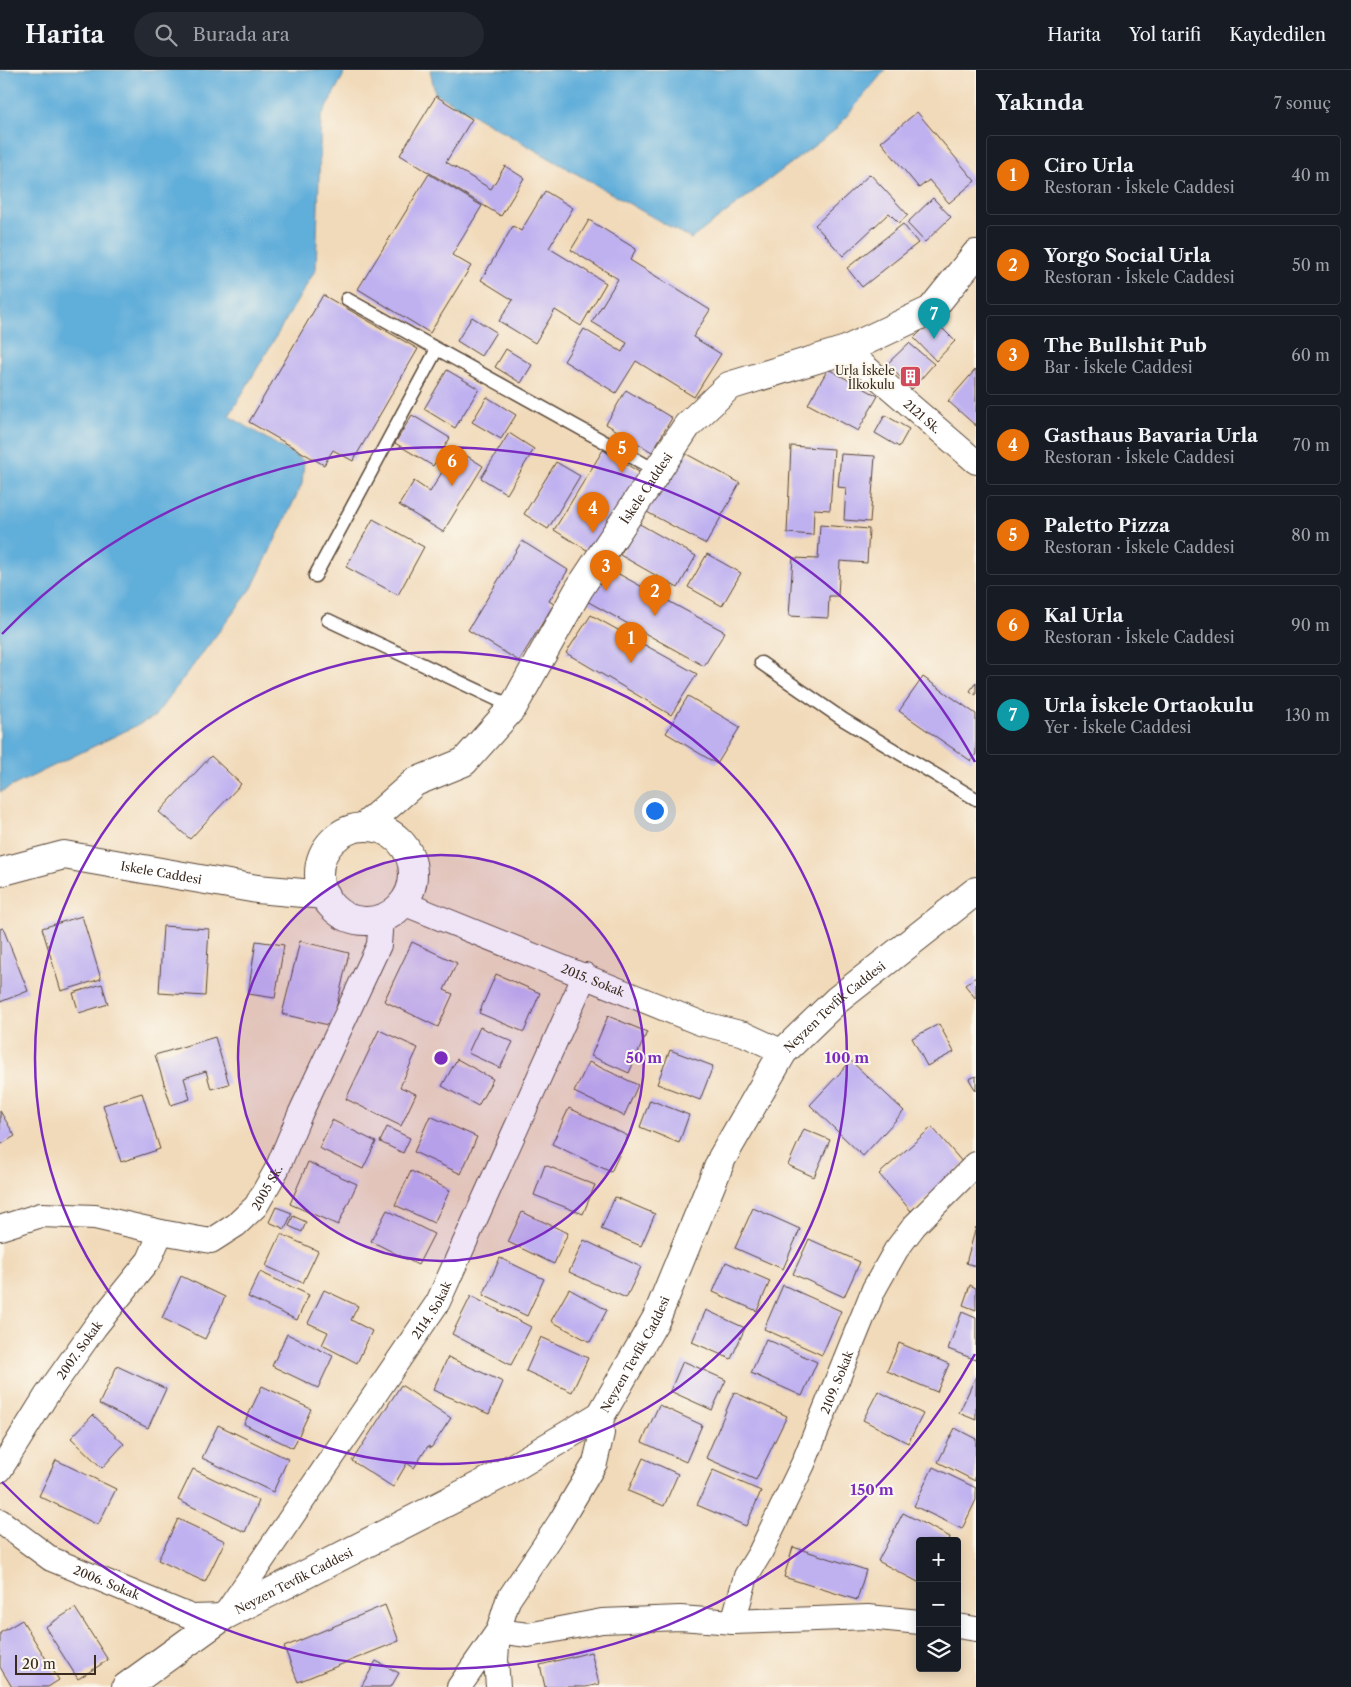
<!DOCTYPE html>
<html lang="tr">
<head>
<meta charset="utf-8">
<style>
	:root { --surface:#171b24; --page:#242831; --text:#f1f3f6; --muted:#9ea1a6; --line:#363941; --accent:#d1495b }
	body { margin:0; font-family:"Libre Caslon Text",serif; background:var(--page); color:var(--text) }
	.controls { position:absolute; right:15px; bottom:15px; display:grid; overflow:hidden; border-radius:5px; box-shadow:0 2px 12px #0003 }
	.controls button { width:45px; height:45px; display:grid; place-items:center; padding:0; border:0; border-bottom:1px solid var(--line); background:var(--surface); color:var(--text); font:25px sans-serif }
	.scale { position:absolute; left:15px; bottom:12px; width:81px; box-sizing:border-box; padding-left:5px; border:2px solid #3b2a1e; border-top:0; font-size:14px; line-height:18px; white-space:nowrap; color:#3b2a1e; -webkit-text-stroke:4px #fbf7ec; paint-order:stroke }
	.you { position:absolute; left:654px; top:740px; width:18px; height:18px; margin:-12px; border:4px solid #fff; border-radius:50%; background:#1a73e8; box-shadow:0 0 0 8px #1a73e833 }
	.badge { display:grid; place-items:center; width:32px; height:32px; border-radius:50%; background:var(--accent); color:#fff; font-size:16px; font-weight:700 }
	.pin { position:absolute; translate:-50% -41px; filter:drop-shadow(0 1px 2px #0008) }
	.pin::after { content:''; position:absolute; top:26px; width:18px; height:15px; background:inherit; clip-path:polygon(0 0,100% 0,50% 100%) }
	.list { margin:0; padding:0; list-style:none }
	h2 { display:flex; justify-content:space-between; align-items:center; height:65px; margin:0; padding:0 20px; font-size:21px }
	h2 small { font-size:16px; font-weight:400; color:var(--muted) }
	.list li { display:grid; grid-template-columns:32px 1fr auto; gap:15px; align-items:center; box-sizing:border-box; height:80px; margin:0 10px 10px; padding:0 10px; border:1px solid var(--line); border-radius:5px }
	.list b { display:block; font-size:19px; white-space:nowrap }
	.list p { margin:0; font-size:16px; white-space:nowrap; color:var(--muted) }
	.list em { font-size:16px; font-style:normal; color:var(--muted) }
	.icon { flex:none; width:28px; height:28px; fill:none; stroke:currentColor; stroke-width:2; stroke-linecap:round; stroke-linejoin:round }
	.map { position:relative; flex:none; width:976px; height:1617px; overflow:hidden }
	header { display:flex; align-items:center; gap:30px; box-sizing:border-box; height:70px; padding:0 25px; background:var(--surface); border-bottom:1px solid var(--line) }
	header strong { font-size:24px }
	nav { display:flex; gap:28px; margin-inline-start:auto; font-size:18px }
	.search { width:350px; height:45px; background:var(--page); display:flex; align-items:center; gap:12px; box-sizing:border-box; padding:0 18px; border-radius:28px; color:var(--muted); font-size:19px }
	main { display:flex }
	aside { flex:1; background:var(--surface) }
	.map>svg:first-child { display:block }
	.water { fill:#61aeda; stroke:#4e6c7c }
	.building { fill:#bfb1f0 }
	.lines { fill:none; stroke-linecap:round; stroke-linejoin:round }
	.service-casing { stroke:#564435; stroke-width:15 }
	.minor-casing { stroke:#564435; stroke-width:26 }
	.tertiary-casing { stroke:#564435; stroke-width:30 }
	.service { stroke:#fff; stroke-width:12 }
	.minor { stroke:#fff; stroke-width:24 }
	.tertiary { stroke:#fff; stroke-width:28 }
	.ring { fill:none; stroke:#7b2cbf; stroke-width:2.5 }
	.labels { text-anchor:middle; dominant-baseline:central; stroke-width:4; stroke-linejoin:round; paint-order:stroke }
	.poi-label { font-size:12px; fill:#3b2a1e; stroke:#fbf7ec; text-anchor:end }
	.street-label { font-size:12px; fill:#3b2a1e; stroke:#fbf7ec }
	.centre { fill:#7b2cbf; stroke:#fbf7ec; stroke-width:2.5 }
	.ring-label { font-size:15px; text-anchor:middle; font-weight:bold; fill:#7b2cbf; stroke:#fbf7ec; stroke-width:4; stroke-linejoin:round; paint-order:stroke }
</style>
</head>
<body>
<header>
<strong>Harita</strong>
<div class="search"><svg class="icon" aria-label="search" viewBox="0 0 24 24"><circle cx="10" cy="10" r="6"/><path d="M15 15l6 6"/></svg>Burada ara</div>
<nav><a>Harita</a><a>Yol tarifi</a><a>Kaydedilen</a></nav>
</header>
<main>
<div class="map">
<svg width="976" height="1617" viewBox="0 0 976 1617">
	<rect width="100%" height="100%" fill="#fbf7ec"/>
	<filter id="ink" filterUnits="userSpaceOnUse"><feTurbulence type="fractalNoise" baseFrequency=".02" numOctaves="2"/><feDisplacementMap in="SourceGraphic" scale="10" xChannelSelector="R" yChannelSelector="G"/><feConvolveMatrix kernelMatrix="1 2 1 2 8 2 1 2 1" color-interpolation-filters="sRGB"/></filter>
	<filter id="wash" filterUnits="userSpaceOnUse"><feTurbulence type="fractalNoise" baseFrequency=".0096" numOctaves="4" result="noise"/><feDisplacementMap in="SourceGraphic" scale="20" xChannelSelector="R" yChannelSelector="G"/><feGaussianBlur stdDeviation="1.12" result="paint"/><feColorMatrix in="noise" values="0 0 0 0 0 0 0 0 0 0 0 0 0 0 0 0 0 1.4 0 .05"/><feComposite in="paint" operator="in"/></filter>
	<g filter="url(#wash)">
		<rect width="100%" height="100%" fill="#f1daba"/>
		<!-- water -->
		<path class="water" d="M0,0H344L343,6L321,47L316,199L229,346L304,391L302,414L252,518L154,647L0,722Z
			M430,0H885L835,60L691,169L435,23Z"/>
		<g id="blocks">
			<!-- building -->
			<path class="building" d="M436,26L472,49L446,92L491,119L505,96L524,108L501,146L400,85Z
				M917,42L975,111L949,133L929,110L919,118L881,72Z
				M429,104L482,136L452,185L471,196L430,263L358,219Z
				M870,104L908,145L899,153L889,143L843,186L815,155Z
				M545,121L573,138L549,178L606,213L581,256L555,240L535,273L499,251L513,230L481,210L513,156L521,161Z
				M933,128L951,147L925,172L907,153Z
				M589,150L636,179L630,190L710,240L693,267L721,284L694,327L636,291L616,323L564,291L584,259L622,282L627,273L592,252L618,209L571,180Z
				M903,154L918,173L862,217L847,198Z
				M323,225L418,279L353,391L333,380L324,395L249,352Z
				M472,247L496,262L481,286L457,271Z
				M933,249L955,271L936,291L914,268Z
				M909,273L934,294L912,319L887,294Z
				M506,279L532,295L521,313L495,297Z
				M828,299L878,326L858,361L808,334Z
				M976,299V356L948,331Z
				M447,300L479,319L455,358L424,339Z
				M626,320L672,348L652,382L606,354Z
				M487,327L516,345L501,369L472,352Z
				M412,345L450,368L433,396L395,373Z
				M885,345L909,359L899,377L875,363Z
				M509,363L534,379L507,424L481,408Z
				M791,376L834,379L830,440L814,439L813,465L787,463Z
				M456,379L483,396L443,462L399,435L414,411L430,422Z
				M603,380L644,405L595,485L554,460Z
				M679,380L740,413L706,474L645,441Z
				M841,384L875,386L870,452L844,450L846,418L838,417Z
				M556,392L580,406L548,459L524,444Z
				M373,449L424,477L398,525L346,497Z
				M638,453L696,486L678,518L620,485Z
				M820,455L869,459L867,493L840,491L838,526H829L828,548L789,546L793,488L818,489Z
				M522,471L568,500L549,531L554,534L519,591L468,560Z
				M707,484L741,503L722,536L688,517Z
				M604,496L725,562L704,596L585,530Z
				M591,545L697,604L671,645L566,583Z
				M923,607L976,644V684L971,691L899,641Z
				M976,612V625L970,621Z
				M688,626L740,657L717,694L666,663Z
				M211,686L241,714L190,769L159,742Z
				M82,846L101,909L61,921L42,858Z
				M163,856L209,859L205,926L159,923Z
				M3,858L28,921L0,932V859Z
				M256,871L284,875L275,928L248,924Z
				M300,871L349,883L332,956L282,944Z
				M412,872L457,893L444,920L453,924L438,957L384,931Z
				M496,904L540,923L524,962L479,943Z
				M976,907V929L965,915Z
				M102,914L108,934L79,943L73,923Z
				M608,946L647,962L629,1003L591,986Z
				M939,954L954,982L927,996L912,968Z
				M480,957L513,972L500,998L468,983Z
				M379,960L418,978L400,1017L416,1024L401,1056L346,1029Z
				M215,967L229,1014L211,1019L206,1001L184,1008L190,1029L171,1035L155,985Z
				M670,980L713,996L700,1030L657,1014Z
				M457,989L493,1009L478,1036L442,1016Z
				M851,991L904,1041L863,1086L810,1035Z
				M589,992L638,1015L624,1046L574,1022Z
				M976,1006V1021L969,1009Z
				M142,1023L160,1079L121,1092L103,1035Z
				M650,1030L689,1045L679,1073L640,1057Z
				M569,1038L628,1066L611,1102L552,1074Z
				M0,1041L15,1066L0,1075Z
				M430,1046L477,1067L461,1104L414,1082Z
				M332,1050L376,1072L363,1099L319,1078Z
				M387,1057L410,1068L403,1083L380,1072Z
				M932,1057L964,1094L911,1141L879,1104Z
				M804,1059L830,1070L814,1107L788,1095Z
				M308,1092L357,1114L338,1155L290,1134Z
				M545,1095L595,1115L583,1144L534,1125Z
				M411,1101L450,1120L434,1153L395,1135Z
				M615,1127L655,1144L641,1176L601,1159Z
				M276,1137L292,1143L285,1159L269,1152Z
				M753,1138L800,1159L783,1199L735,1178Z
				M387,1140L434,1164L418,1195L371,1171Z
				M522,1142L568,1163L554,1194L508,1172Z
				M293,1146L306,1152L302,1162L289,1156Z
				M976,1157V1196L966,1193Z
				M281,1164L318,1181L303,1213L266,1196Z
				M809,1169L860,1192L844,1227L793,1204Z
				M584,1170L641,1197L626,1228L569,1202Z
				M500,1188L544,1209L527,1246L483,1225Z
				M726,1192L770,1211L757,1241L713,1222Z
				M260,1202L309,1225L297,1250L248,1227Z
				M181,1206L225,1227L205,1269L162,1248Z
				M783,1215L841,1241L822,1285L764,1259Z
				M970,1215L976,1218V1240L963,1235Z
				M569,1219L607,1240L590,1272L551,1251Z
				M324,1220L358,1236L351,1250L372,1261L357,1293L322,1275L328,1262L308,1253Z
				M471,1226L531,1257L511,1295L452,1264Z
				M706,1240L745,1258L731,1289L692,1272Z
				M962,1242L976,1248V1290L948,1279Z
				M287,1264L333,1286L318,1318L272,1296Z
				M541,1267L588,1288L572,1322L526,1301Z
				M766,1269L817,1292L802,1326L751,1303Z
				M899,1273L949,1294L937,1322L887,1301Z
				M448,1287L503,1312L489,1344L433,1320Z
				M683,1291L726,1310L712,1340L670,1321Z
				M117,1296L166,1319L148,1358L99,1334Z
				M976,1306V1350L959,1343Z
				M401,1315L451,1348L431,1378L428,1376L414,1398L407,1393L393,1417L352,1391Z
				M262,1316L311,1339L293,1378L244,1354Z
				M878,1321L923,1344L908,1373L863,1350Z
				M734,1322L787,1346L756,1410L706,1388Z
				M659,1335L702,1355L686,1392L642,1372Z
				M93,1345L124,1374L102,1398L71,1368Z
				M218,1355L288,1389L273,1422L202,1388Z
				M955,1358L976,1369L975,1411L938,1392Z
				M643,1388L678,1404L664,1436L628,1421Z
				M56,1390L116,1419L98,1455L39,1426Z
				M933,1397L976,1418V1430L962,1459L914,1436Z
				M193,1399L259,1431L245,1462L178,1430Z
				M713,1400L761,1421L746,1456L697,1435Z
				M903,1443L950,1467L949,1471H920V1513L878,1491Z
				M178,1449L225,1471L205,1512L158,1490Z
				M793,1477L866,1500L857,1530L784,1507Z
				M385,1535L399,1571L298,1612L284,1577Z
				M75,1538L108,1590L78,1609L45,1557Z
				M22,1550L59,1610L48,1617H12L0,1597V1563Z
				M591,1582L599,1614L586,1617H545L540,1595Z
				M376,1591L399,1603L391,1617H361Z"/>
		</g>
	</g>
	<g filter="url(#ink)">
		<use href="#blocks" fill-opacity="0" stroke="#564435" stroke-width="1"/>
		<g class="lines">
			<defs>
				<path id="service" d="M347,229L657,401
					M315,506L437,279
					M328,550L513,637
					M761,593L844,650L976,729"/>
				<g id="minor">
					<path id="s1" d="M846,280L976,392"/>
					<path id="s2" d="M403,833L700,953L744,964L783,982"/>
					<path id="s3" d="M0,1158L41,1145L95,1147L161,1162L211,1171L236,1155L256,1136L277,1099L300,1044L379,875L381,848"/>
					<path id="s4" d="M0,1400L46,1326L95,1257L149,1190L161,1162"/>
					<path id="s5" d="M0,1451L51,1489L192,1547L224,1546L438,1232L585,905"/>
					<path id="s6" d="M733,1552L746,1506L760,1483L803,1394L874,1219L896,1180L915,1155L976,1094"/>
					<path d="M957,1556L976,1559"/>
					<path d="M459,1617L498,1561L528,1565L602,1551L680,1548L733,1552L868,1547L920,1552"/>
					<path d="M498,1617L496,1590L498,1562L508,1530L560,1452L595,1393L602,1363L601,1345"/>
				</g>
				<g id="tertiary">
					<path id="s7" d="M364,757L415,712L464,692L513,637L579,519L687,356L729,316L846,280L931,240L976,184"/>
					<circle cx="366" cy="804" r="47"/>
					<path id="s8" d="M0,802L64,785L257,819L325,825"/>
					<path id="s9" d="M126,1617L224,1546L506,1402L601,1345L656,1249L722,1088L783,982L837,930L976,821"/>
				</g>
			</defs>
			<!-- service casing -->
			<use href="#service" class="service-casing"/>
			<!-- minor casing -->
			<use href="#minor" class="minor-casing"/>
			<!-- tertiary casing -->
			<use href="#tertiary" class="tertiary-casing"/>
			<!-- service -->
			<use href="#service" class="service"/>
			<!-- minor -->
			<use href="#minor" class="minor"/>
			<!-- tertiary -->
			<use href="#tertiary" class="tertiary"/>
		</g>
	</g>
	<!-- distance rings -->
	<circle cx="441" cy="988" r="203" fill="#7b2cbf" fill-opacity=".12"/>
	<g class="ring">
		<circle cx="441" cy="988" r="203"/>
		<circle cx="441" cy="988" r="406"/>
		<path d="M975 1284A610 610 0 0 1 2 1412M2 564A610 610 0 0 1 975 692"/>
	</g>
	<!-- icons -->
	<defs>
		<symbol id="building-square" viewBox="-11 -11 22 22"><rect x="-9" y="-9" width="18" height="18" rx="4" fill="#d1495b" stroke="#fbf7ec"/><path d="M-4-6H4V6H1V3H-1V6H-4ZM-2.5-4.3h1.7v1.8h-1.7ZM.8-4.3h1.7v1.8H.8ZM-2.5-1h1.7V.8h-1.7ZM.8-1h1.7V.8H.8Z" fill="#fff"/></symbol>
	</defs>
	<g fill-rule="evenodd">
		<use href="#building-square" x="898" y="294" width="25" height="25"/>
	</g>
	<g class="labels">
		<!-- poi labels -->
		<g class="poi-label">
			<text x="895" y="300">Urla İskele<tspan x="895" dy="14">İlkokulu</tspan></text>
		</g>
		<!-- street labels -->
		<g class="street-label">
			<text stroke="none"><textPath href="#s1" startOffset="101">2121 Sk.</textPath></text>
			<text stroke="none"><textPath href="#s7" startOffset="451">İskele Caddesi</textPath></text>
			<text stroke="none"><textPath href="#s8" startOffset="165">Iskele Caddesi</textPath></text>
			<text stroke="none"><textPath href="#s2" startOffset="205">2015. Sokak</textPath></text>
			<text stroke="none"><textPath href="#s9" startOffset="1024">Neyzen Tevfik Caddesi</textPath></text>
			<text stroke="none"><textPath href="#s3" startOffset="294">2005 Sk.</textPath></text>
			<text stroke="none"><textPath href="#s5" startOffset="618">2114. Sokak</textPath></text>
			<text stroke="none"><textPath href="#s4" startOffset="144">2007. Sokak</textPath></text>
			<text stroke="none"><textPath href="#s9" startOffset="618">Neyzen Tevfik Caddesi</textPath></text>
			<text stroke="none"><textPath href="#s6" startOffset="262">2109. Sokak</textPath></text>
			<text stroke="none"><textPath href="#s9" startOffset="199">Neyzen Tevfik Caddesi</textPath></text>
			<text stroke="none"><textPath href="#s5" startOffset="124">2006. Sokak</textPath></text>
		</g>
	</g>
	<circle cx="441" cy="988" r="8" class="centre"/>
	<g class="ring-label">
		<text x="644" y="993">50 m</text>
		<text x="847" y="993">100 m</text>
		<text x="872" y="1425">150 m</text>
	</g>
</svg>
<div class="controls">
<button>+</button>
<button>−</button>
<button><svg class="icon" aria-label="layers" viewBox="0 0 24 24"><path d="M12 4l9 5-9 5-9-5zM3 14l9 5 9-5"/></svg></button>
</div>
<div class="scale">20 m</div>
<div class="you"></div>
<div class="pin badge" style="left:631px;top:593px;background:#e8710a">1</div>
<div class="pin badge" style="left:655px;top:546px;background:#e8710a">2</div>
<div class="pin badge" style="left:606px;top:521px;background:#e8710a">3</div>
<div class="pin badge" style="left:593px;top:463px;background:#e8710a">4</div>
<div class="pin badge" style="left:622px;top:403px;background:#e8710a">5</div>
<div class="pin badge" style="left:452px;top:416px;background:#e8710a">6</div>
<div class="pin badge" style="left:934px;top:269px;background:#0f9aa8">7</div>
</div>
<aside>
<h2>Yakında<small>7 sonuç</small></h2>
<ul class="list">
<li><span class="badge" style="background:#e8710a">1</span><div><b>Ciro Urla</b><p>Restoran · İskele Caddesi</p></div><em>40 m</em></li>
<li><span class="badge" style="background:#e8710a">2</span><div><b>Yorgo Social Urla</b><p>Restoran · İskele Caddesi</p></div><em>50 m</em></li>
<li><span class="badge" style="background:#e8710a">3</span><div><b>The Bullshit Pub</b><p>Bar · İskele Caddesi</p></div><em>60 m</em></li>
<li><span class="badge" style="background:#e8710a">4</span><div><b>Gasthaus Bavaria Urla</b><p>Restoran · İskele Caddesi</p></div><em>70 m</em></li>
<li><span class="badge" style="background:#e8710a">5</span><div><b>Paletto Pizza</b><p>Restoran · İskele Caddesi</p></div><em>80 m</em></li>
<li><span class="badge" style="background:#e8710a">6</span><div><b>Kal Urla</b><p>Restoran · İskele Caddesi</p></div><em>90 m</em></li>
<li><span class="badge" style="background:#0f9aa8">7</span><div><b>Urla İskele Ortaokulu</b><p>Yer · İskele Caddesi</p></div><em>130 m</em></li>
</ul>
</aside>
</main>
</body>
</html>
